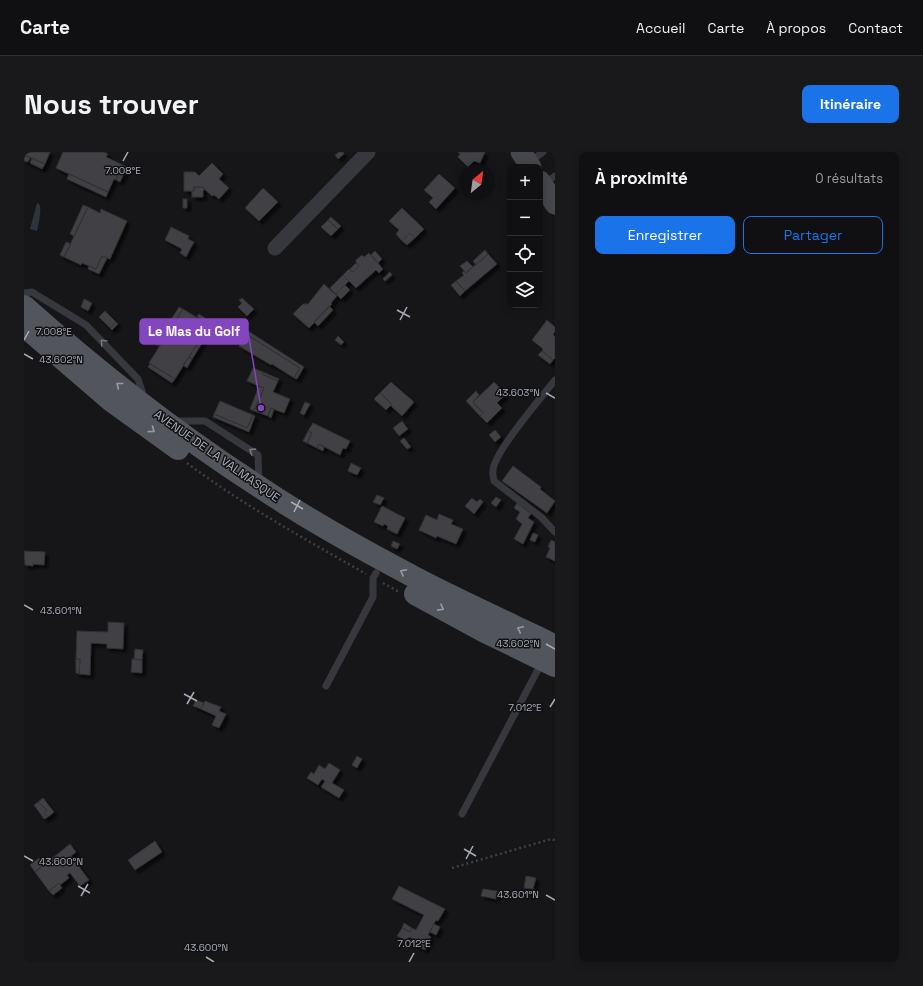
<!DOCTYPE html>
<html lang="fr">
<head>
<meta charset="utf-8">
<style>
	:root { --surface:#101012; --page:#19191b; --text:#f1f3f6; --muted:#9c9d9f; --line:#303032; --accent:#1a73e8 }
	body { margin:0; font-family:"Space Grotesk",sans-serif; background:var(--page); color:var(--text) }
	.controls { position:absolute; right:12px; top:12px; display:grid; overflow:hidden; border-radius:8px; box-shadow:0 2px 10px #0003 }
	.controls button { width:36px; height:36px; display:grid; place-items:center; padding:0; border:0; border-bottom:1px solid var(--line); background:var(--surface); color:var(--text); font:20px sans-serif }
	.compass { position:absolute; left:435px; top:12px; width:36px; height:36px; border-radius:50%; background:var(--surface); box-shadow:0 2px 10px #0003; rotate:29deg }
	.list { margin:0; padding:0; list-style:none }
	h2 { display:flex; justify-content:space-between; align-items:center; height:52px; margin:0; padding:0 16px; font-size:17px }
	h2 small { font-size:13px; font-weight:400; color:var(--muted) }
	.actions { display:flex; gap:8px; padding:12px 16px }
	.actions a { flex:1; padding:9px 0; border:1px solid var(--accent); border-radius:8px; text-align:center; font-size:14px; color:var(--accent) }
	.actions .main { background:var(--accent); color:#fff }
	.icon { flex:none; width:22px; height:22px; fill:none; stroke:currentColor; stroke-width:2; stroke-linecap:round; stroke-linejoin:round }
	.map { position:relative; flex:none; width:531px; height:810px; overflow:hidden; border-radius:8px }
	header { display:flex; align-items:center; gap:24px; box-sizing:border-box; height:56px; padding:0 20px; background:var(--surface); border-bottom:1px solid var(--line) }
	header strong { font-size:19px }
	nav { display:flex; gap:22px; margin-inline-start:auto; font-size:14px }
	.intro { display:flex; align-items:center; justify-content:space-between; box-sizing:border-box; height:96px; padding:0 24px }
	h1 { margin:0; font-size:28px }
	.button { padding:10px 18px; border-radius:8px; background:var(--accent); color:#fff; font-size:14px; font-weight:700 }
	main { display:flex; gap:24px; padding:0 24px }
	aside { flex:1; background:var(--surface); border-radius:8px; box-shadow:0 2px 10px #0003 }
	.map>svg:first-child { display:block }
	.water { fill:#2c353c }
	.building { fill:#404145; stroke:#303034; filter:url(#shadow) }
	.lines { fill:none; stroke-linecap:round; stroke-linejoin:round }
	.path { stroke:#3d3f44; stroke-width:2.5; stroke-dasharray:2 3; stroke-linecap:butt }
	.lane { stroke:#37383d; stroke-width:7 }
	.street { stroke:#37383d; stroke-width:15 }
	.secondary { stroke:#45474d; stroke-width:21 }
	.primary { stroke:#53555c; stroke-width:22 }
	.oneway { stroke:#757881 }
	.oneway2 { stroke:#979ba6 }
	.ticks { fill:none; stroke:#a8adb8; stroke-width:1.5 }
	.labels { text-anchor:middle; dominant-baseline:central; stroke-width:3; stroke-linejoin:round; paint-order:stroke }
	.street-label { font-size:12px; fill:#a8adb8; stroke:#111113 }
	.ticks-label { font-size:10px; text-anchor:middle; fill:#a8adb8; stroke:#111113; stroke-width:3; stroke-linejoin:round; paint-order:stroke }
	.leader { fill:none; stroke:#8446be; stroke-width:1.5 }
	.callout-dot { fill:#8446be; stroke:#111113; stroke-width:1.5 }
	.callout { fill:#8446be; stroke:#8446be; stroke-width:1.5 }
	.callout-label { font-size:13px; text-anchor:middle; font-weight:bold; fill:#fff }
</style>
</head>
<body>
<header>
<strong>Carte</strong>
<nav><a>Accueil</a><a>Carte</a><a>À propos</a><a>Contact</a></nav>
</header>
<div class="intro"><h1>Nous trouver</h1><a class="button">Itinéraire</a></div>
<main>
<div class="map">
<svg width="531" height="810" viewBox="0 0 531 810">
	<defs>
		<filter id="shadow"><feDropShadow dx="3.5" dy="3.5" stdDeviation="1" flood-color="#0009"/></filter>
	</defs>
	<rect width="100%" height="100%" fill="#161618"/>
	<!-- water -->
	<path class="water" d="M13,51L16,53C17,62 15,70 13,79L6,77Z"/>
	<!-- building -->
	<path class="building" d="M0,0H26L21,12L0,3Z
		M39,0H80L84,2L82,5L99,13L92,28L90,27L84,40L32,16Z
		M315,0H319L320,2L314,7L311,3Z
		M434,0H461L456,11L450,9L444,15L434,5L436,2Z
		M0,3L6,6L4,10L0,9Z
		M8,6L21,12L18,17L6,11Z
		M188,11L199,22L195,27L205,36L195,47L190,43L188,44L178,35H170V39H160V20H171L175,24Z
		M99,13L103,15L96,30L92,28Z
		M45,22L84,40L82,45L43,27Z
		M415,22L431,36L412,57L405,50L409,46L400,38Z
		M170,35H178L181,37L179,39V45H168V39H170Z
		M239,36L254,50L235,69L221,56Z
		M159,47H163V56H159Z
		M59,53L64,55L50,84L46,82Z
		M64,55L76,61L77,57L103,69L86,107L78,104L72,117L58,111L57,113L40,105Z
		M378,56L400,77L391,86L386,81L378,89L372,82L375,78L365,69Z
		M307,65L317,74L314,77L304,68Z
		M304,68L314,77L307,84L297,75Z
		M147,75L165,84L164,87L170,90L162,105L156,101L158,97L141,88Z
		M386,81L391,86L383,93L378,89Z
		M42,90L47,92L40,105L36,103Z
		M461,98L464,102L452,113L449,109Z
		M351,99L358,107L354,111L347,103Z
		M345,101L359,117L355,121L352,118L332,136L319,123L325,117L329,120L335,114L332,110V108L338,103L340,105Z
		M464,102L473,112L441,139L432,129L440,123L438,121L440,119L442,121Z
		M78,104L83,106L75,122L64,117L65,114L72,117Z
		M443,109L449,115L442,121L436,114Z
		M332,111L335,114L329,120L326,117Z
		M366,120L368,123L361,129L359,127Z
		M319,123L325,129L312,142L306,136Z
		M432,129L441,139L436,144L427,133Z
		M300,132L313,144L307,151L308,152L285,176L269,162L279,152H284Z
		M321,133L326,138L317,147L312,142Z
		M218,146L230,157L223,164L214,155L218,151L215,148Z
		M60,147L68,151L64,159L57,155Z
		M305,154L309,158L294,174L290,170Z
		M155,155L159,157L135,194L132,192Z
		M159,157L185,173L151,227L125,211Z
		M81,159L92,170L86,176L75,165Z
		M175,162L187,170L185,173L173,165Z
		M523,168L531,175V180L529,182L531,185V206L529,208L518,199L519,197L508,188Z
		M92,170L94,172L88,178L86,176Z
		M224,179L280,215L273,227L270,226L276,216L222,182Z
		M222,182L276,216L270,226L248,212L247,213L215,194Z
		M314,184L320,190L317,193L311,188Z
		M177,186L180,188L175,196L172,194Z
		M172,194L175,196L168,207L165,205Z
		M518,199L529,208L526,212L514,203Z
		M165,205L168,207L163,216L159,213Z
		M126,212L151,227L148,231L124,215Z
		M229,216L239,220L238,222L254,229L249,240L266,247L260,261L247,256L244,264L230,259L240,236L223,229Z
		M239,220L255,227L254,229L238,222Z
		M367,230L390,250L378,264L367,254L368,252L356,241Z
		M470,230L482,242L473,251L478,256L463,271L456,264L459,261L449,250Z
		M235,234L240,236L230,259L226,257Z
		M452,239L455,243L449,250L459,261L456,264L442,249Z
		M356,241L368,252L362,258L350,247Z
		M196,249L229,263L223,276L190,262Z
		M281,250L286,252L280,263L276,261Z
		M247,256L250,257L247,266L244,264Z
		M190,262L223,276L229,263L231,264L225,280L189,265Z
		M378,269L384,277L375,284L369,276Z
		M289,271L326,289L322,297L319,296L316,303L295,292L293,296L283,291L288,281L284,279Z
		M471,278L477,285L471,290L465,283Z
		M284,279L288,281L283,291L279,289Z
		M380,286L387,295L383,297L376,289Z
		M295,292L300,295L299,299L293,296Z
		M327,311L337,316L333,323L324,319Z
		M489,314L517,335L516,337L531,349L523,361L478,329Z
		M353,343L360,346L356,353L349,350Z
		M472,345L477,348L472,355L467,351Z
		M448,346L453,350L456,347L459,350L450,362L441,354Z
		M493,351L507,362L504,366L510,370L499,392L490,387L498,372L492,367L496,360L490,356Z
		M358,354L381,366L373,382L363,377L364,374L360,372L359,374L350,370Z
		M415,362L429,368L427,372L439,377L432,392L413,384L412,386L395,378L402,363L413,368Z
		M509,381L514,383L511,390L506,388Z
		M527,388L531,390V409L522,405L526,396L524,395Z
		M369,389L376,392L373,397L367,394Z
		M0,399L21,400L20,413L9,412V414L1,413Z
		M84,470L100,471L99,497L83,496V492L67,491L66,523L55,522L56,507H52L53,479L84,480Z
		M111,497L119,498L118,508L110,507Z
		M52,507H56L55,522L52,521Z
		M108,507L118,508V521L107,520Z
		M172,548L180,551L177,557L169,554Z
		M181,549L197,555L195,559L202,562L195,576L188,573L192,564L177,557Z
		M333,604L338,607L333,616L328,613Z
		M305,611L316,618L308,631L320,638L315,646L297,635L301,629L298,627L294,633L283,626L287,620L290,622L295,613L301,617Z
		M19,646L30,660L24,665L20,661L23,658L14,650Z
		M14,650L23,658L20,661L24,665L20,667L10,653Z
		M131,689L138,700L111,718L104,708Z
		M46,692L52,700L47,704L65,728L56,734L46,721L43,723L45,726L36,733L35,731L25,739L11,720Z
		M15,706L20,712L11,720L6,713Z
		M502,724L512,726L509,737L500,736Z
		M35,731L38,736L29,743L25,739Z
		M375,734L421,757L414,769L412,768L404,783L407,785L401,798L390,793L392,788L385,785L383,789L373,784L378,776L386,780L388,776L392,778L400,763L368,747Z
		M459,737L473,739L472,747L457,744Z
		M380,771L388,776L386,780L378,776Z
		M410,772L416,775L412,783L406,780Z"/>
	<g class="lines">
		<!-- path -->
		<path class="path" d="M163,311C219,353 281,387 342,422
			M359,431L375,440
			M428,716L527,687L531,688"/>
		<!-- lane -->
		<path class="lane" d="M506,10L519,0
			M520,32L531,24
			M0,141L8,140L62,173L114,227L120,245
			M531,228C518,245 469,301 469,319C468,322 470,326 470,329L517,365L531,380
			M150,269H181L234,303L235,331
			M302,534L349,445V426L352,421
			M438,662L518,510"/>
		<!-- street -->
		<path class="street" d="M251,96L344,0"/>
		<!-- secondary -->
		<path class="secondary" d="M497,0L507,15
			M516,29L531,52"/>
		<!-- primary -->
		<path class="primary" d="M0,154C73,219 152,281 234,334C280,365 328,392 377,418C413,438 451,455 488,473C502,480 517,486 531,494
			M0,174L86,248L154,297
			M391,442L461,480L531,514"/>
	</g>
	<!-- one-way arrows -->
	<defs><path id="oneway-chevron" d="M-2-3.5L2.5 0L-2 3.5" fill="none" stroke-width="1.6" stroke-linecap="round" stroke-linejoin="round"/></defs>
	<g class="oneway">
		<use href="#oneway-chevron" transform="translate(79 190) rotate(-134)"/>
		<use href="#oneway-chevron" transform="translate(228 299) rotate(-147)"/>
	</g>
	<g class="oneway2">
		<use href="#oneway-chevron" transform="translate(95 233) rotate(-141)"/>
		<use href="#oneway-chevron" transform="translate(128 278) rotate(36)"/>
		<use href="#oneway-chevron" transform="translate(379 420) rotate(-152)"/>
		<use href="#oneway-chevron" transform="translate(417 456) rotate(28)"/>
		<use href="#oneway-chevron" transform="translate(496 477) rotate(-155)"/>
	</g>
	<!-- ticks -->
	<path class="ticks" d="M99,9L104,0M373,158L386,165M376,168L383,155M0,188L5,179M0,202L9,207M522,241L531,246M267,350L279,357M270,360L276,348M0,453L9,458M522,492L531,497M160,542L173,549M163,552L170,540M526,555L531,547M440,697L452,704M0,704L9,709M442,707L449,694M54,734L66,741M522,743L531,748M57,744L64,732M182,805L190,810M385,810L390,801"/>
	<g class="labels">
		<!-- street labels -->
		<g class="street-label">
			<text transform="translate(193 304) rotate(35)">AVENUE DE LA VALMASQUE</text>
		</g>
	</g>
	<g class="ticks-label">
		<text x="99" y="22">7.008°E</text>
		<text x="30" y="183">7.008°E</text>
		<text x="37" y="211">43.602°N</text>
		<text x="494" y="244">43.603°N</text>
		<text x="37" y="462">43.601°N</text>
		<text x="494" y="495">43.602°N</text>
		<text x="501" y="559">7.012°E</text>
		<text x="37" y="713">43.600°N</text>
		<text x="494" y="746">43.601°N</text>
		<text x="390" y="795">7.012°E</text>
		<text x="182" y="799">43.600°N</text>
	</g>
	<!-- callouts -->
	<path class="leader" d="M237 256L224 180"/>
	<circle class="callout-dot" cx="237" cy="256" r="4"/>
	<rect class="callout" x="116" y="167" width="108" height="25" rx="4"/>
	<g class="callout-label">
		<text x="170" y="184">Le Mas du Golf</text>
	</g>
</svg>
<div class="controls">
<button>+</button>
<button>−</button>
<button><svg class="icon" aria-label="locate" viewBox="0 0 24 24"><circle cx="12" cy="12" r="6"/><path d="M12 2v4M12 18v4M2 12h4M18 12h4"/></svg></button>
<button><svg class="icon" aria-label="layers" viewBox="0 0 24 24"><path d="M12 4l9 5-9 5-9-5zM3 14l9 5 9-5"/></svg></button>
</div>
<svg class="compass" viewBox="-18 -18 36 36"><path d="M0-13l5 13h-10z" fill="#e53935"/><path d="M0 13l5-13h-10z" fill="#9c9d9f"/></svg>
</div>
<aside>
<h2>À proximité<small>0 résultats</small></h2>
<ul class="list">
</ul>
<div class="actions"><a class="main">Enregistrer</a><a>Partager</a></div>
</aside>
</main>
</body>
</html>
